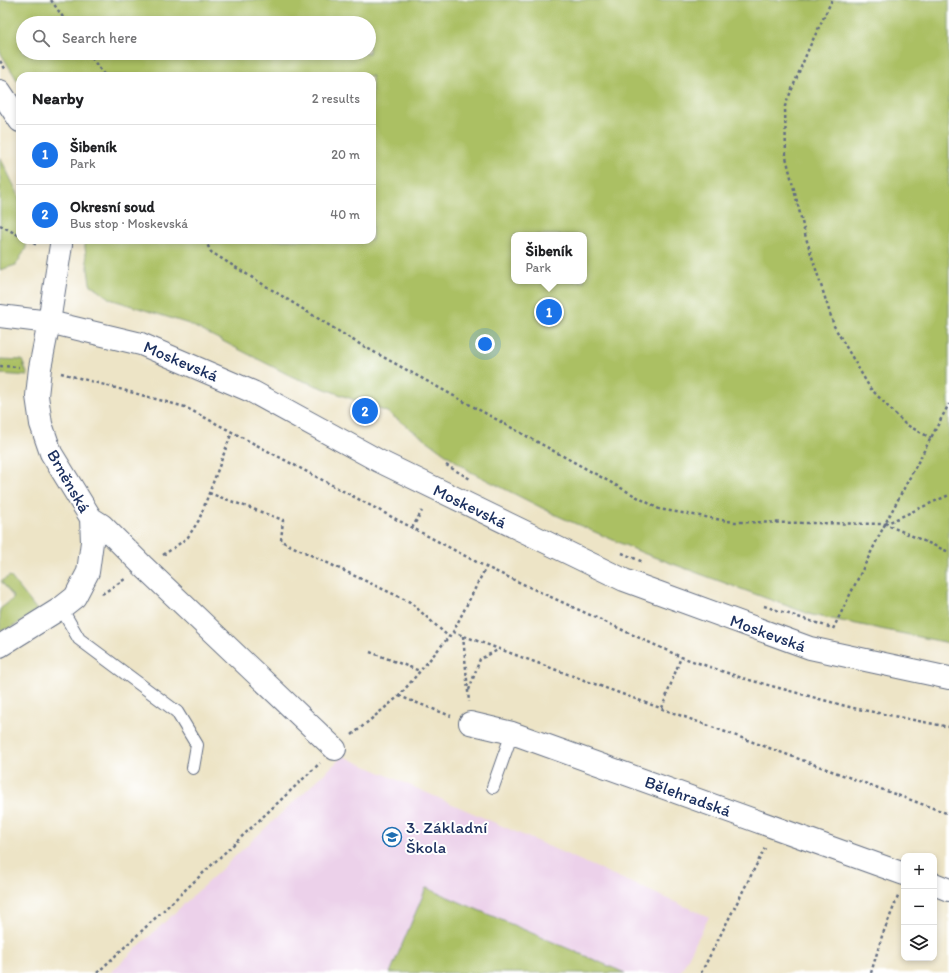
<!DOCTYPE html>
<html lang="en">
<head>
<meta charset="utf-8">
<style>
	:root { --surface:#fff; --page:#f6f6f6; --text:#202124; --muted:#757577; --line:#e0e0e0; --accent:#1a73e8 }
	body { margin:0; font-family:Itim,sans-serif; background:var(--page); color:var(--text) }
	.controls { position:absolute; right:12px; bottom:12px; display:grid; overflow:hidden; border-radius:8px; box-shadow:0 2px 6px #0003 }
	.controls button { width:36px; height:36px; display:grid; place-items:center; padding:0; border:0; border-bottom:1px solid var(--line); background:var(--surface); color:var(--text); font:20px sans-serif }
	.you { position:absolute; left:485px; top:344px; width:14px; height:14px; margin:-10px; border:3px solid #fff; border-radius:50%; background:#1a73e8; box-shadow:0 0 0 6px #1a73e833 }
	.badge { display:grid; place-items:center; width:26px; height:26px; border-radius:50%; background:var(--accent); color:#fff; font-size:13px; font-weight:700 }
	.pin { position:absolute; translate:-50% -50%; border:2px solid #fff; box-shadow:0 1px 4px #0006 }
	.popup { position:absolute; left:511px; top:232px; width:76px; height:52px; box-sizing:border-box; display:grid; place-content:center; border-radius:8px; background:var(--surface); filter:drop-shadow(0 1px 3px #0005); font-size:13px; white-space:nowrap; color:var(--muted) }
	.popup b { font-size:15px; color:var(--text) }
	.popup::after { content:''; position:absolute; left:50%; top:100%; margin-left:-8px; border:8px solid transparent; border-top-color:var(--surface) }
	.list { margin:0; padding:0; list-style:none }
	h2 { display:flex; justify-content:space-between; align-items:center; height:52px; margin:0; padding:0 16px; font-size:17px }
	h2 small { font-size:13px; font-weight:400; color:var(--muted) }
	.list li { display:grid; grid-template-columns:26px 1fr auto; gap:12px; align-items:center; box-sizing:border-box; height:60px; padding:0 16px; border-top:1px solid var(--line) }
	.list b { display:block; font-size:15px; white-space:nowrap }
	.list p { margin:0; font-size:13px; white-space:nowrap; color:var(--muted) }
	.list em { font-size:13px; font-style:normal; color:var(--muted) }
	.icon { flex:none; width:22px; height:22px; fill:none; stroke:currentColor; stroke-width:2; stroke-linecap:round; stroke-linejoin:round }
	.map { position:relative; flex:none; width:949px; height:973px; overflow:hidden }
	.search { position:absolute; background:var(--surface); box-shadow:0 2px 6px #0003; left:16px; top:16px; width:360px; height:44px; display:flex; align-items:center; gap:10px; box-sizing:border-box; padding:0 14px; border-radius:22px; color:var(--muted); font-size:15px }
	.panel { position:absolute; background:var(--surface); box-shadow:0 2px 6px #0003; left:16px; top:72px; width:360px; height:172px; border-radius:12px }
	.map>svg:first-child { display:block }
	.built { fill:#ecd1ea }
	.green { fill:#abc064; stroke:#637861; fill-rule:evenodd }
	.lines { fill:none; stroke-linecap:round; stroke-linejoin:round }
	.service-casing { stroke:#646e82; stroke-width:14 }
	.minor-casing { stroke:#646e82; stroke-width:24 }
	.tertiary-casing { stroke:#646e82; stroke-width:24 }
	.path { stroke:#646e82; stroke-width:2.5; stroke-dasharray:3 3; stroke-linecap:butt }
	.service { stroke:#fff; stroke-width:12 }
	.minor { stroke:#fff; stroke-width:22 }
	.tertiary { stroke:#fff; stroke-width:22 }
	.labels { text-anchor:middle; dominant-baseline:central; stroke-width:4; stroke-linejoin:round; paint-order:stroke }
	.street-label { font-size:17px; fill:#1b2f5e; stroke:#fff }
	.poi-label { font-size:17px; fill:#1b2f5e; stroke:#fff; text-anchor:start }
</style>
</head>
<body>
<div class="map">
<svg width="949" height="973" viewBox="0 0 949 973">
	<rect width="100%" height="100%" fill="#fff"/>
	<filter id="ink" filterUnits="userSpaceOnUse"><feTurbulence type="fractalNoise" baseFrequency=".025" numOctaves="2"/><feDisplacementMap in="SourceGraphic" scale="8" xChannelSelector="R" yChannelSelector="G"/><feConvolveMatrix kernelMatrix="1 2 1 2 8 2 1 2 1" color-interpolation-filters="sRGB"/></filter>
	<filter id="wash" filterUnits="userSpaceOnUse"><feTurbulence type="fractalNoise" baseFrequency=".012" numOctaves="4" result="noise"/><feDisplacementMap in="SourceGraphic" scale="16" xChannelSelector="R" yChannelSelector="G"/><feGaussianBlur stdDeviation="0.9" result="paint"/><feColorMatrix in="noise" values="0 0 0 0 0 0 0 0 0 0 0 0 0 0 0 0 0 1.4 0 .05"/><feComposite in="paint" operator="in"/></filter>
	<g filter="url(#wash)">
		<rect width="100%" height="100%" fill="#ede4c6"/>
		<!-- built -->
		<path class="built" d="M343,756L709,917L680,973H110Z"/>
		<!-- green -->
		<path class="green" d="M0,0H949V643L812,615L643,553L558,516L471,472L387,412L293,377L189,324L110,299L90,284L84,240H372V76H20V85L0,52ZM23,23H369V53H23ZM514,235H584V281H514Z
			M0,157L20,198V240H26V248L16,265L0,270Z
			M0,359L22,360L28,376L0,374Z
			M10,576L37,610C26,618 14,629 0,630V609L14,598L1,581Z
			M426,888H427L625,973H390Z"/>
	</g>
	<g filter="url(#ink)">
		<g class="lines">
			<defs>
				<path id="service" d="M61,608L79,639L177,712L197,745L193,768
					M493,787L512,733"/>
				<path id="minor" d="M0,91L20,121
					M91,518L102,525L144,567L335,749
					M0,646L61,608L75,597L88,572L92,542L91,518L51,453L41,424L37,396L40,368L49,322L61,245V240
					M470,723L512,733L904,874
					M934,884L949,890"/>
				<path id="tertiary" d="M0,316L49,322L141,344L253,392L379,461L624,580L810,648L949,678"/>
			</defs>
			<!-- service casing -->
			<use href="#service" class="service-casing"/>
			<!-- minor casing -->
			<use href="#minor" class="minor-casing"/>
			<!-- tertiary casing -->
			<use href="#tertiary" class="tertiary-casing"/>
			<!-- path -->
			<path class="path" d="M51,0L67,23
				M832,0L809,48L785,106L786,157L806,238L834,326L870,388L905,424L931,438
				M88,53L105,76
				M0,61L6,70
				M0,225L20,236
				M28,240L35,244H38
				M205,240L211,252L356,342L659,509L734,522L885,524L949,552
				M0,366L19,367
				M61,373L185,407L486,567L681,657L742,678L853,708L949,727
				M446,465L472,480
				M209,493L283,520L281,541L410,602L449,637
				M885,524L949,495
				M412,528L422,511
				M622,553L643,562
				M163,555L175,547L188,537L199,520L232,432
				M102,594L125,579
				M764,606L832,628
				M833,629L885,524L949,404
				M453,632L949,814
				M463,636L469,702
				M370,652L420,671
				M469,690L480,659L500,649
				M399,696L451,716
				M662,708L681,657
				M352,735L399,696L453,632L486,567
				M97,973L320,763
				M701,973L765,848
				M871,973L882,936L899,894"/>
			<!-- service -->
			<use href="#service" class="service"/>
			<!-- minor -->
			<use href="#minor" class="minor"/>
			<!-- tertiary -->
			<use href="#tertiary" class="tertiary"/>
		</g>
	</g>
	<!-- icons -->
	<defs>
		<symbol id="school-ring" viewBox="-11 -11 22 22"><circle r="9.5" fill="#fff" stroke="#1f6fb2" stroke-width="1.5"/><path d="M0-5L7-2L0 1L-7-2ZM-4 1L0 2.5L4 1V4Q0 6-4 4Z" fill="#1f6fb2"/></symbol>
	</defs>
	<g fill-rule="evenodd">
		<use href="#school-ring" x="381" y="826" width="22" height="22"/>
	</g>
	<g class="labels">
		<!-- street labels -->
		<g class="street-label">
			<text transform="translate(181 361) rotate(23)">Moskevská</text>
			<text transform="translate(69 481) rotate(60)">Brněnská</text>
			<text transform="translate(470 506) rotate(26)">Moskevská</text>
			<text transform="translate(768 633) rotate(20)">Moskevská</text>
			<text transform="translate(688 796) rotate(20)">Bělehradská</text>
		</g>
		<!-- poi labels -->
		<g class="poi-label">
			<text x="406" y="827">3. Základní<tspan x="406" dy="20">Škola</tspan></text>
		</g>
	</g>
</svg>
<div class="controls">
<button>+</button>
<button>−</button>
<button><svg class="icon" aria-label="layers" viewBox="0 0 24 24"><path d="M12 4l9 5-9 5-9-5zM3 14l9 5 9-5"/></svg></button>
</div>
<div class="you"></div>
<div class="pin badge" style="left:549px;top:312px">1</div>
<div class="popup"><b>Šibeník</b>Park</div>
<div class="pin badge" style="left:365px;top:411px">2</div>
<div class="search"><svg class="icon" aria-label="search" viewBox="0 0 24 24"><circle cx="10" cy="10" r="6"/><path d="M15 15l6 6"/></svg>Search here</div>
<section class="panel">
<h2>Nearby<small>2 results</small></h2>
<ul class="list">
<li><span class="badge">1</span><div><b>Šibeník</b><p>Park</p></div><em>20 m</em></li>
<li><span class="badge">2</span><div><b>Okresní soud</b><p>Bus stop · Moskevská</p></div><em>40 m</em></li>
</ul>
</section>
</div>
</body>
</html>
